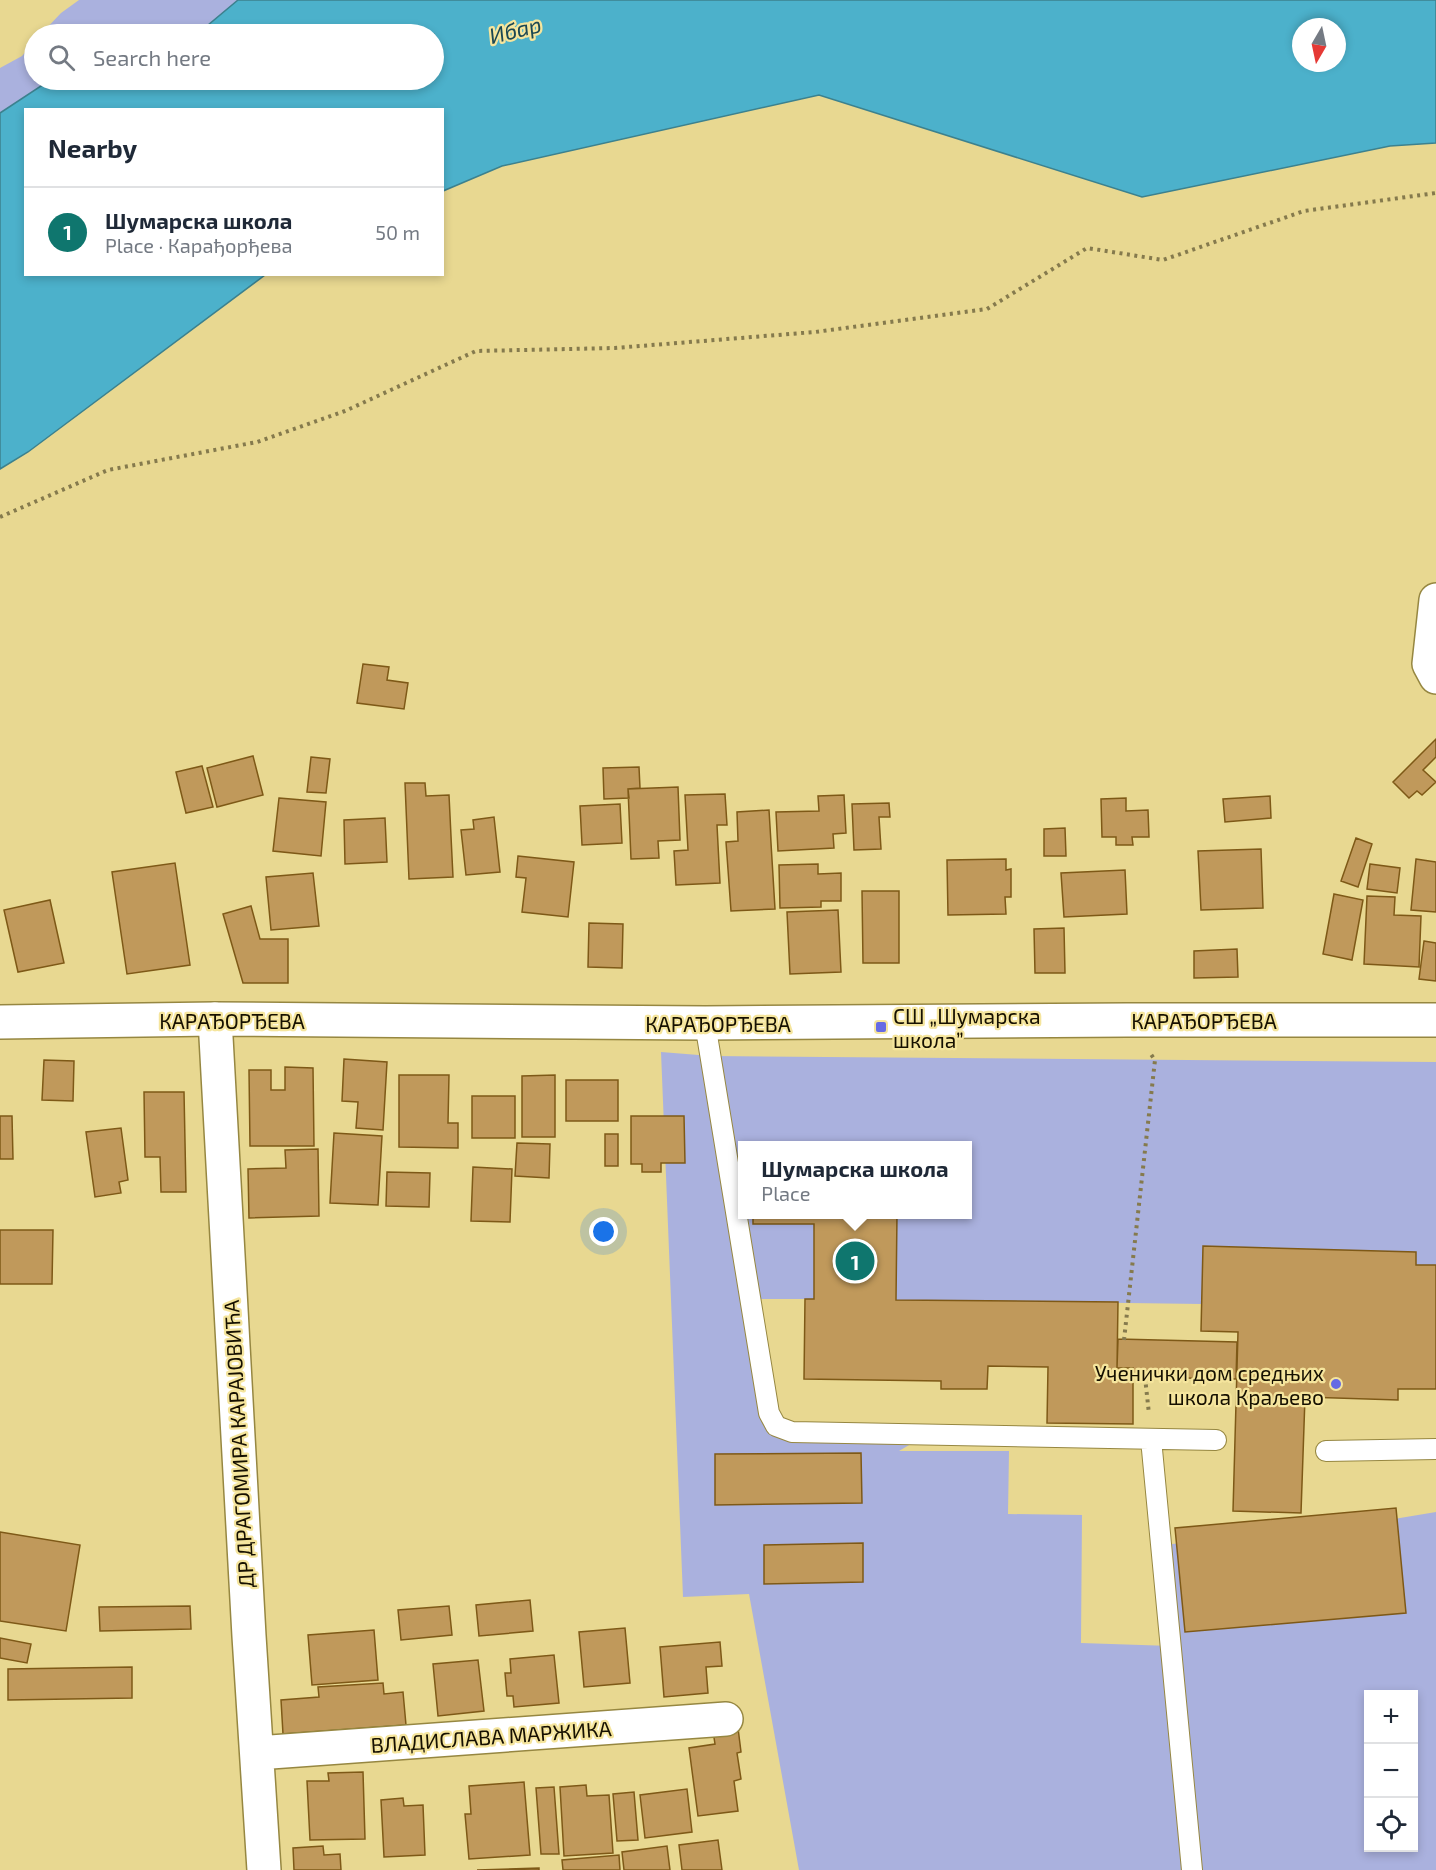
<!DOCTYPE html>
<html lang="en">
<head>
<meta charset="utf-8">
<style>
	:root { --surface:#fff; --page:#f6f6f7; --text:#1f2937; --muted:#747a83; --line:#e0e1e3; --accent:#0f766e }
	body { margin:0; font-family:"Exo 2",sans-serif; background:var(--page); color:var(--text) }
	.controls { position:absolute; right:18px; bottom:18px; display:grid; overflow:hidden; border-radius:0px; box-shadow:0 3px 9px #0003 }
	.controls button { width:54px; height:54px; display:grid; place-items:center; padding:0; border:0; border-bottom:2px solid var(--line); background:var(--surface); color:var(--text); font:30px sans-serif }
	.compass { position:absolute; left:1292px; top:18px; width:54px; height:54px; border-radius:50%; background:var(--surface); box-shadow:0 3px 9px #0003; rotate:189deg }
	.you { position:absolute; left:604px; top:1232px; width:21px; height:21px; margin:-15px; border:4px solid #fff; border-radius:50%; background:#1a73e8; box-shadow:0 0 0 9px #1a73e833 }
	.badge { display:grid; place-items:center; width:39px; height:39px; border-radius:50%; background:var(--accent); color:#fff; font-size:20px; font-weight:700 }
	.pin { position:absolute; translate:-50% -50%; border:3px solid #fff; box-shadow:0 2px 6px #0006 }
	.popup { position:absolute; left:738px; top:1141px; width:234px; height:78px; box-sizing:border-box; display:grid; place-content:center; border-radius:0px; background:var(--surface); filter:drop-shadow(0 2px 4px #0005); font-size:20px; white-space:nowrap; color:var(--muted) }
	.popup b { font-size:22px; color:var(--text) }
	.popup::after { content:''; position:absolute; left:50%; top:100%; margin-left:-12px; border:12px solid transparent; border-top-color:var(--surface) }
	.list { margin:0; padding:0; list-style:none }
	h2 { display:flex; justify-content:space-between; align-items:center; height:78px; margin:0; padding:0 24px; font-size:26px }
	h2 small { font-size:20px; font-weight:400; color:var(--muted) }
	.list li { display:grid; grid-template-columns:39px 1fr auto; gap:18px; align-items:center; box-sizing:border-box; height:90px; padding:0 24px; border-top:2px solid var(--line) }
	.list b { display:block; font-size:22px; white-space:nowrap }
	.list p { margin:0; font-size:20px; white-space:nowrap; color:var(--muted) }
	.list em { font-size:20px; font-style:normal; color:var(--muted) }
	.icon { flex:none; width:33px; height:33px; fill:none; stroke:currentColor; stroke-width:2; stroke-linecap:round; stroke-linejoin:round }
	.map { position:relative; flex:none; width:1436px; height:1870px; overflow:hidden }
	.search { position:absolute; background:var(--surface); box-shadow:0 3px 9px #0003; left:24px; top:24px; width:420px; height:66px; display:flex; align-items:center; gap:15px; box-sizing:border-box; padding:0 21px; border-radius:33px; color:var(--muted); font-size:22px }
	.panel { position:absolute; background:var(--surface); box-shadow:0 3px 9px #0003; left:24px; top:108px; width:420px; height:168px; border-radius:0px }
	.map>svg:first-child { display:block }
	.green { fill:#aab1de; fill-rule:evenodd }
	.water { fill:#4cb1cb; stroke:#3c818e; stroke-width:1.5; fill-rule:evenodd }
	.building { fill:#c0995b; stroke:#7e5917; stroke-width:1.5 }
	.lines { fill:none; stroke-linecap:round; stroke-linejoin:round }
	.service-casing { stroke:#968741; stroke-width:22 }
	.minor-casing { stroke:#968741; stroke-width:36 }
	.tertiary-casing { stroke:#968741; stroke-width:36 }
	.path { stroke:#857a4d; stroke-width:4; stroke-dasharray:3 4.5; stroke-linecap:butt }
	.service { stroke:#fff; stroke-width:20 }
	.minor { stroke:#fff; stroke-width:33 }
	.tertiary { stroke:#fff; stroke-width:33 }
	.poi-dot { fill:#666be4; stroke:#f5e59d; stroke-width:2 }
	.labels { text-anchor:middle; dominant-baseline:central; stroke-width:4.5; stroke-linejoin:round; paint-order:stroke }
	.poi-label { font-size:21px; fill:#161000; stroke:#f5e59d; text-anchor:start }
	.street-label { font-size:21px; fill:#161000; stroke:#f5e59d }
	.water-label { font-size:22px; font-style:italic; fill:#1b4753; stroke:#f5e59d }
</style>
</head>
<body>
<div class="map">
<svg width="1436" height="1870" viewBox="0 0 1436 1870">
	<rect width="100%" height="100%" fill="#e8d891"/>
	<!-- green -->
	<path class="green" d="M79,0H238L208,26L171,34H41L61,13Z
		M34,42V80H50L0,113V68L22,56Z
		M661,1052L711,1056L1436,1062V1265H1416V1252L1204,1246L1202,1304L896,1300L897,1215L968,1214V1146H742V1214L753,1215L754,1224H814V1299H751L776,1426L926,1435L899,1451H1009L1008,1514L1082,1515L1081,1643L1171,1646L1161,1545L1328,1530L1436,1512V1870H799L749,1594L683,1597ZM1368,1694H1414V1848H1368Z"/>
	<!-- water -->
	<path class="water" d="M238,0H1436V143L1390,146L1142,197L819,95L502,166L443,191L442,110H26V274L265,275L28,452L0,469V113L50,80H434V34H171L208,25ZM1301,27H1337V63H1301Z"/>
	<!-- building -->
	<path class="building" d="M363,664L389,667L387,680L408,683L404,709L357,703Z
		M1436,739V757L1423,770L1436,782L1422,795L1417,791L1409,798L1393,782Z
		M253,756L263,795L217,807L207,768Z
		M311,757L330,759L326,793L307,792Z
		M202,766L213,807L186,813L176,772Z
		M639,767L640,788L628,789L629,798L604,799L603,768Z
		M405,783H425L426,796L449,795L453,877L409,879Z
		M678,787L680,840L658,841L659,858L631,859L628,789Z
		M725,794L727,825H717L720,883L676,885L674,851L688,850L685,795Z
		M844,795L846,833L833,834L834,848L778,851L776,812L819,811L818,796Z
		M1270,796L1271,818L1225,822L1223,799Z
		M279,798L326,802L321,856L273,851Z
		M1126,798V811L1148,810L1149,837H1132L1133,845H1116V837H1102L1101,799Z
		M889,803L890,817H879L881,849L854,850L852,804Z
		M620,804L622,843L582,845L580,806Z
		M769,810L775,909L731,911L726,842L738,841L737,812Z
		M494,817L500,872L466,875L461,830L474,829L473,820Z
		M385,818L387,862L345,864L344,820Z
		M1065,828L1066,856H1044V829Z
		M1356,838L1372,844L1358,887L1341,881Z
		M1261,849L1263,908L1201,910L1198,851Z
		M518,856L574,862L568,917L522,912L526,878L516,877Z
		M1006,859V870L1011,869V897H1005L1006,914L948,915L947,860Z
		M1416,859L1436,862V912L1411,910Z
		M175,863L190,965L127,974L112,872Z
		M818,864V874L841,873V901H821V907L780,908L779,865Z
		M1370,864L1400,868L1397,893L1367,889Z
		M1125,870L1127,914L1064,917L1061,873Z
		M313,873L319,926L271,930L266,877Z
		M862,891H899V963H863Z
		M1334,894L1363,900L1352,960L1323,954Z
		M1367,896L1395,897L1394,915L1421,916L1419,967L1364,964Z
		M50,900L64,963L18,972L4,910Z
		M251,906L260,939H288V983H243L223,914Z
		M838,910L841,972L790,974L787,912Z
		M589,923L623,924L622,968L588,967Z
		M1064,928L1065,973H1035L1034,929Z
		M1424,941L1436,943V981L1419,979Z
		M1237,949L1238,977L1194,978V951Z
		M344,1059L387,1062L383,1130L356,1128L358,1102L342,1101Z
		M44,1060L74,1061L73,1101L42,1100Z
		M285,1067L313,1068L314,1146H250L249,1070H271V1090H285Z
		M399,1075H449L448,1123H458V1148L399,1147Z
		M555,1075V1137H522V1076Z
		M566,1080H618V1121H566Z
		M144,1092H184L186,1192H161L160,1157H145Z
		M472,1096H515V1138H472Z
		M0,1116H12L13,1159H0Z
		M631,1116H684L685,1163H661V1172H642V1164H631Z
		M121,1128L128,1180L119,1182L121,1193L95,1197L86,1132Z
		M334,1133L382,1136L378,1205L330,1203Z
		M605,1134H618V1166H605Z
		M517,1143L550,1144L549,1178L515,1176Z
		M318,1149L319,1216L249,1218L248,1169L286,1168L285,1150Z
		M473,1167L512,1169L510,1222L471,1221Z
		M387,1172L430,1173L429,1207L386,1206Z
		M753,1214H897L896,1300L1118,1302L1117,1368H1133V1424L1047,1423L1048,1367L988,1366L987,1389H941V1381L804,1379L805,1299H814V1224H753Z
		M0,1230H53L52,1284H0Z
		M1203,1246L1416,1252V1265H1436V1389H1398V1400L1305,1397L1301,1513L1233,1511L1238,1332L1201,1331Z
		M1118,1339L1237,1342L1236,1379L1133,1377V1368H1117Z
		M861,1453L862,1503L715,1505V1454Z
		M1396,1508L1406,1613L1185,1632L1175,1528Z
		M0,1532L80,1545L66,1631L0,1621Z
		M863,1543V1582L764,1584V1545Z
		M530,1600L533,1631L479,1636L476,1605Z
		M190,1606L191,1629L100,1631L99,1607Z
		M449,1606L452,1635L401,1640L398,1610Z
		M625,1628L630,1683L584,1687L579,1632Z
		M374,1630L378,1680L312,1685L308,1635Z
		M0,1638L31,1644L27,1663L0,1658Z
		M720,1642L722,1666L706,1667L708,1693L664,1697L660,1647Z
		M554,1655L559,1703L514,1707L513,1696H507L505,1673H511L510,1659Z
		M478,1660L484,1711L438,1716L433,1664Z
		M132,1667V1698L8,1700V1669Z
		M383,1683L384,1694L403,1692L406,1725L283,1734L281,1700L319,1697L318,1687Z
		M738,1728L741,1752L737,1753L741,1779L734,1781L738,1811L698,1816L689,1748L715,1744L713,1731Z
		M363,1772L365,1839L310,1840L307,1781H329L328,1773Z
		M524,1782L530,1855L469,1859L465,1814H471L469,1786Z
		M586,1785L587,1796L609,1795L613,1853L564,1856L560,1787Z
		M554,1787L559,1854H541L536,1788Z
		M687,1789L692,1832L645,1838L640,1795Z
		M634,1792L638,1840L617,1841L613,1794Z
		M403,1798L404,1806L423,1805L425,1855L384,1857L381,1800Z
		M718,1840L722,1870H682L679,1845Z
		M323,1846L324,1855L340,1854L341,1870H294L293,1848Z
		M667,1846L670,1870H624L622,1852Z
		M619,1855L620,1870H563L562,1860Z
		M539,1868V1870H477Z"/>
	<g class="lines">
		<defs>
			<path id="service" d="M705,1023L769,1413L776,1426L792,1432L1216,1440
				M1151,1439L1192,1870
				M1326,1451L1436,1449"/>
			<path id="minor" d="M1436,600L1429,664L1436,677
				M215,1019L249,1636L264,1870
				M257,1753L726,1719"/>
			<path id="tertiary" d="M0,1022L215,1019L705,1023L1127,1020H1436"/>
		</defs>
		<!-- service casing -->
		<use href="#service" class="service-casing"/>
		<!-- minor casing -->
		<use href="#minor" class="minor-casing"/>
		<!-- tertiary casing -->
		<use href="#tertiary" class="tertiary-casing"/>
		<!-- path -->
		<path class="path" d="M0,517L108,470L257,442L345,411L476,351L615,348L815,332L987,309L1087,248L1163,260L1304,211L1436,193
			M1124,1340L1155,1060L1150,1053
			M1145,1377L1149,1414"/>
		<!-- service -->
		<use href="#service" class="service"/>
		<!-- minor -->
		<use href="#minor" class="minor"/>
		<!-- tertiary -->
		<use href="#tertiary" class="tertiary"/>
	</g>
	<!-- markers -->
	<g class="poi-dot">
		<rect x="875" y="1021" width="12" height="12" rx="3"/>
		<circle cx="1336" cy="1384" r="6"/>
	</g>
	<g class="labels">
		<!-- poi labels -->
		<g class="poi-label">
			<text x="893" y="1015">СШ „Шумарска<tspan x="893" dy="24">школа”</tspan></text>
			<text x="1324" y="1372" text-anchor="end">Ученички дом средњих<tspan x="1324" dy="24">школа Краљево</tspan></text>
		</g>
		<!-- street labels -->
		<g class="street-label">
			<text x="232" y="1020">КАРАЂОРЂЕВА</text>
			<text x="1204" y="1020">КАРАЂОРЂЕВА</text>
			<text x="718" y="1023">КАРАЂОРЂЕВА</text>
			<text transform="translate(238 1444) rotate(-93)">ДР ДРАГОМИРА КАРАЈОВИЋА</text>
			<text transform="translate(491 1736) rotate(-4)">ВЛАДИСЛАВА МАРЖИКА</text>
		</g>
		<!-- water labels -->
		<g class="water-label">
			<text transform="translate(515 29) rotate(-14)">Ибар</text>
		</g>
	</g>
</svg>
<div class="controls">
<button>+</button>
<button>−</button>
<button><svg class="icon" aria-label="locate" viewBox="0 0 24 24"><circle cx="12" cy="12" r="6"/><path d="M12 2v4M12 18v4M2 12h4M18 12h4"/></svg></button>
</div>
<svg class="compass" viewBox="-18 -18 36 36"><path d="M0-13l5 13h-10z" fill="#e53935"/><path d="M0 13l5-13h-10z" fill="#747a83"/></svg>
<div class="you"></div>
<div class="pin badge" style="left:855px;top:1261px">1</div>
<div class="popup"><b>Шумарска школа</b>Place</div>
<div class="search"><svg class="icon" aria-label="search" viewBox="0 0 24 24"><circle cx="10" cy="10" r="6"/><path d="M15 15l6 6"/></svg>Search here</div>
<section class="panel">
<h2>Nearby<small></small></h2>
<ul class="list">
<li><span class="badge">1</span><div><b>Шумарска школа</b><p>Place · Карађорђева</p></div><em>50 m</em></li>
</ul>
</section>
</div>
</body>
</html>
